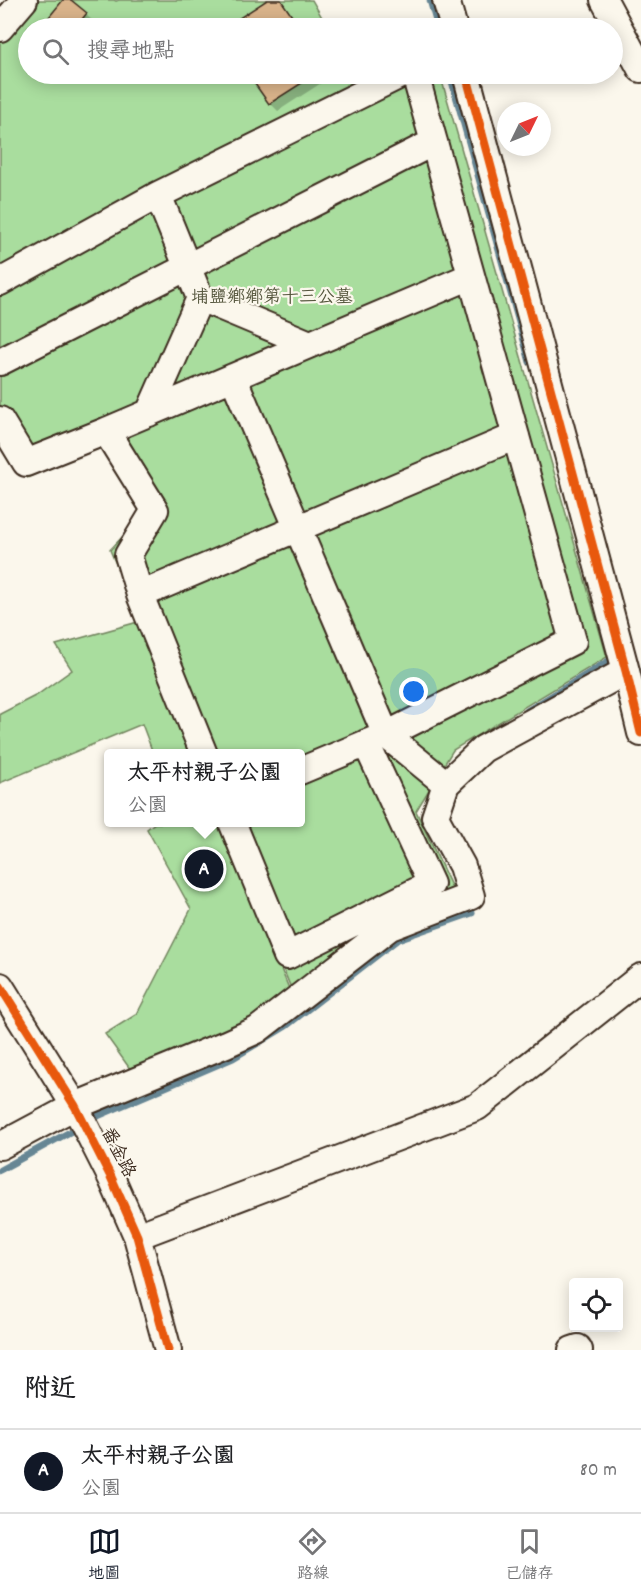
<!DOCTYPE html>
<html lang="zh-TW">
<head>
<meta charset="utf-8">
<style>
	:root { --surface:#fff; --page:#f6f6f6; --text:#202124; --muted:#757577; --line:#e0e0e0; --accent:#111827 }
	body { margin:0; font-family:Dekko,"LXGW WenKai TC",sans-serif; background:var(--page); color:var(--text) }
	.controls { position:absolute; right:18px; bottom:18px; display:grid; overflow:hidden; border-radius:6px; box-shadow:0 3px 15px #0003 }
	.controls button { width:54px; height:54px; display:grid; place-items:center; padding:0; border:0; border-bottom:2px solid var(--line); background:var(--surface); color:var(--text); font:30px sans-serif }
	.compass { position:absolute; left:497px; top:102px; width:54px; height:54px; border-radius:50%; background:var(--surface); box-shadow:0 3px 15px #0003; rotate:47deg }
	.you { position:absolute; left:414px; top:692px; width:21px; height:21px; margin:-15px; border:4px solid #fff; border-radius:50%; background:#1a73e8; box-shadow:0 0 0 9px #1a73e833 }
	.badge { display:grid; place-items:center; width:39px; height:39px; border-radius:50%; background:var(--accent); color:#fff; font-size:20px; font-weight:700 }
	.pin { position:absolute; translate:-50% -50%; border:3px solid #fff; box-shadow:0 2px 6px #0006 }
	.popup { position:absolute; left:104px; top:749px; width:201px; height:78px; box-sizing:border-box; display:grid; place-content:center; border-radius:6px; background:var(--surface); filter:drop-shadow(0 2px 4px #0005); font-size:20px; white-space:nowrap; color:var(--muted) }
	.popup b { font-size:22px; color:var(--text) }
	.popup::after { content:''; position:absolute; left:50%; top:100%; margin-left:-12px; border:12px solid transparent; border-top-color:var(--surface) }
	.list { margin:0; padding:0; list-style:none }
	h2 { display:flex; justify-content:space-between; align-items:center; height:78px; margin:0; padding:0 24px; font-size:26px }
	h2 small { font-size:20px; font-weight:400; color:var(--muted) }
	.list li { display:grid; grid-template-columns:39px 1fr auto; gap:18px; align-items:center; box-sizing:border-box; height:84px; padding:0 24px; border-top:2px solid var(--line) }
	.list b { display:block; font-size:22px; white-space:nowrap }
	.list p { margin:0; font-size:20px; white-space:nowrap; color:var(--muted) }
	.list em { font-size:20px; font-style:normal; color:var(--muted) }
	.icon { flex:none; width:33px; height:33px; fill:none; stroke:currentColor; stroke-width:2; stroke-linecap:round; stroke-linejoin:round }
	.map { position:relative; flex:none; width:641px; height:1350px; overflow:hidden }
	.search { position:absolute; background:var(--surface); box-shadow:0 3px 15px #0003; left:18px; right:18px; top:18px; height:66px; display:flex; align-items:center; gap:15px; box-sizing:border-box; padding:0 21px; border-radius:33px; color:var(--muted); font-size:22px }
	.sheet { height:162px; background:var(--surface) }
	nav { display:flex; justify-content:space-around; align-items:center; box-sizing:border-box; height:84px; border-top:2px solid var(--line); background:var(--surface); font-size:16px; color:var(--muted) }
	nav a { display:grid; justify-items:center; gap:3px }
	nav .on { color:var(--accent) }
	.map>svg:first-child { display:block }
	.green { fill:#a9dd9e; stroke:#72845e; stroke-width:1.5 }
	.shadow { fill:#0003 }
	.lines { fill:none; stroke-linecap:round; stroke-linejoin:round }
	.stream { stroke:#668694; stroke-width:7 }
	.building { fill:#dab48b; stroke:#3b2a1e; stroke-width:1.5 }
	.minor-casing { stroke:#3b2a1e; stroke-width:30 }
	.minor { stroke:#fbf7ec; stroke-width:26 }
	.cycleway-casing { stroke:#fbf7ec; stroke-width:13 }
	.cycleway { stroke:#e8590c; stroke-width:9 }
	.labels { text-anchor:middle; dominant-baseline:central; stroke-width:4.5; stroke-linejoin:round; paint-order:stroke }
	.park-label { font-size:18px; fill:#56573e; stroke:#fbf7ec }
	.street-label { font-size:18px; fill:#3b2a1e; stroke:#fbf7ec }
</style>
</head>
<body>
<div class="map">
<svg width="641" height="1350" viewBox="0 0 641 1350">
	<rect width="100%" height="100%" fill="#fbf7ec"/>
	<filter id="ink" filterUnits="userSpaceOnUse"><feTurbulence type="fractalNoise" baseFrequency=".0167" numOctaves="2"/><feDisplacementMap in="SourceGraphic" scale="12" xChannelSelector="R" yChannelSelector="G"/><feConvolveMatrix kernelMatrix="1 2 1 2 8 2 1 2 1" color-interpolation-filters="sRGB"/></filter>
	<g filter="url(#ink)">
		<!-- green -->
		<path class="green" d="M39,0H114L116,1L119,0H312L328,28H28V74H440L607,657L453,750L416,811L452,888L383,920L291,988L223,823L300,822V754L194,753L110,550L144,514L101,444L27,478L0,435V43Z
			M138,622L192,753H153L142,724L0,783V714L37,695L72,670L56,645Z
			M155,823H221L290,991L253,1018L133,1073L105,1034L137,1014L191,909L147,829Z"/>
		<!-- shadow -->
		<path class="shadow" d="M65,0H68L92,20L85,28H42Z
			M270,0H281L301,28H227Z
			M250,74H331L332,76L278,111L270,103Z"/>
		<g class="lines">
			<!-- stream -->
			<path class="stream" d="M430,0L438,28
				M450,74L530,362
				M527,711L612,659L611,654
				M89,1121L100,1115L233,1058L286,1026L398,939L472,913
				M0,1170L79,1127"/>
		</g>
		<!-- building -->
		<path class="building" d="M63,0H71L87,13L75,28H40Z
			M267,0H281L300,28H224Z
			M248,74H316L269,104Z"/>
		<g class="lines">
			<defs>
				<path id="minor" d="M446,0L454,28
					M604,0L641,69
					M0,28L24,0
					M466,74L626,671L641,733
					M158,195L200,298L310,344
					M0,282L158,195L402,74
					M0,362L434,142
					M233,377L386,735L446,784
					M149,413L200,298
					M0,420L26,463L106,431L155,510L128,555L140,595L204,754
					M106,431L471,276
					M140,595L516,436
					M300,771L386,735L573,641L415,74
					M232,822L287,956L431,884L366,743
					M0,986L75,1106L111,1177L137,1236L168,1350
					M0,1146L75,1106L226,1044L257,1030L390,927L471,896L462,866L435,817L446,784L483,749L626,671
					M137,1236L477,1107L641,977
					M572,1350L578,1348L579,1350"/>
			</defs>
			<!-- minor casing -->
			<use href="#minor" class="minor-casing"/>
			<!-- minor -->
			<use href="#minor" class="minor"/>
			<defs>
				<path id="cycleway" d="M466,74L626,671L641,733
					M0,986L75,1106L111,1177L137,1236L168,1350"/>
			</defs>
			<!-- cycleway casing -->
			<use href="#cycleway" class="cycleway-casing"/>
			<!-- cycleway -->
			<use href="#cycleway" class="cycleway"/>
		</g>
	</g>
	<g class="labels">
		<!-- park labels -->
		<g class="park-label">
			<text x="272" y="298">埔鹽鄉鄉第十三公墓</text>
		</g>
		<!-- street labels -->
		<g class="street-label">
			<text transform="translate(117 1153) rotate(63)">番金路</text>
		</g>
	</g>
</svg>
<div class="controls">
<button><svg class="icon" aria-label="locate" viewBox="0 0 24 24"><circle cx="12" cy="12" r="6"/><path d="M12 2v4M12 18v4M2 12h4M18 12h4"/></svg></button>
</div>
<svg class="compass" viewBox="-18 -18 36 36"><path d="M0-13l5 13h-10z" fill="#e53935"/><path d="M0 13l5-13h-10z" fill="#757577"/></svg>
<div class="you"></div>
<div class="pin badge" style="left:204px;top:869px">A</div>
<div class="popup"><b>太平村親子公園</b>公園</div>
<div class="search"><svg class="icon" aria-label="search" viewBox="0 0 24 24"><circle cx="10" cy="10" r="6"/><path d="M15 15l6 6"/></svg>搜尋地點</div>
</div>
<section class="sheet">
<h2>附近<small></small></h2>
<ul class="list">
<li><span class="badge">A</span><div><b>太平村親子公園</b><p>公園</p></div><em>80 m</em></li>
</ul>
</section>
<nav>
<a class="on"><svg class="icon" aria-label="map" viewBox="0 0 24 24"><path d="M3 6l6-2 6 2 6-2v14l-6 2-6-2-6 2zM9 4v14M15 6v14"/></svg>地圖</a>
<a><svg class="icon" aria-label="directions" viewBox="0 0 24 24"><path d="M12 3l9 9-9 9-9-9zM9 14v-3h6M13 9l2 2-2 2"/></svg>路線</a>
<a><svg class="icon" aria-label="saved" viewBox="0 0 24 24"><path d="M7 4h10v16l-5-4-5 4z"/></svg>已儲存</a>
</nav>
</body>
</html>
